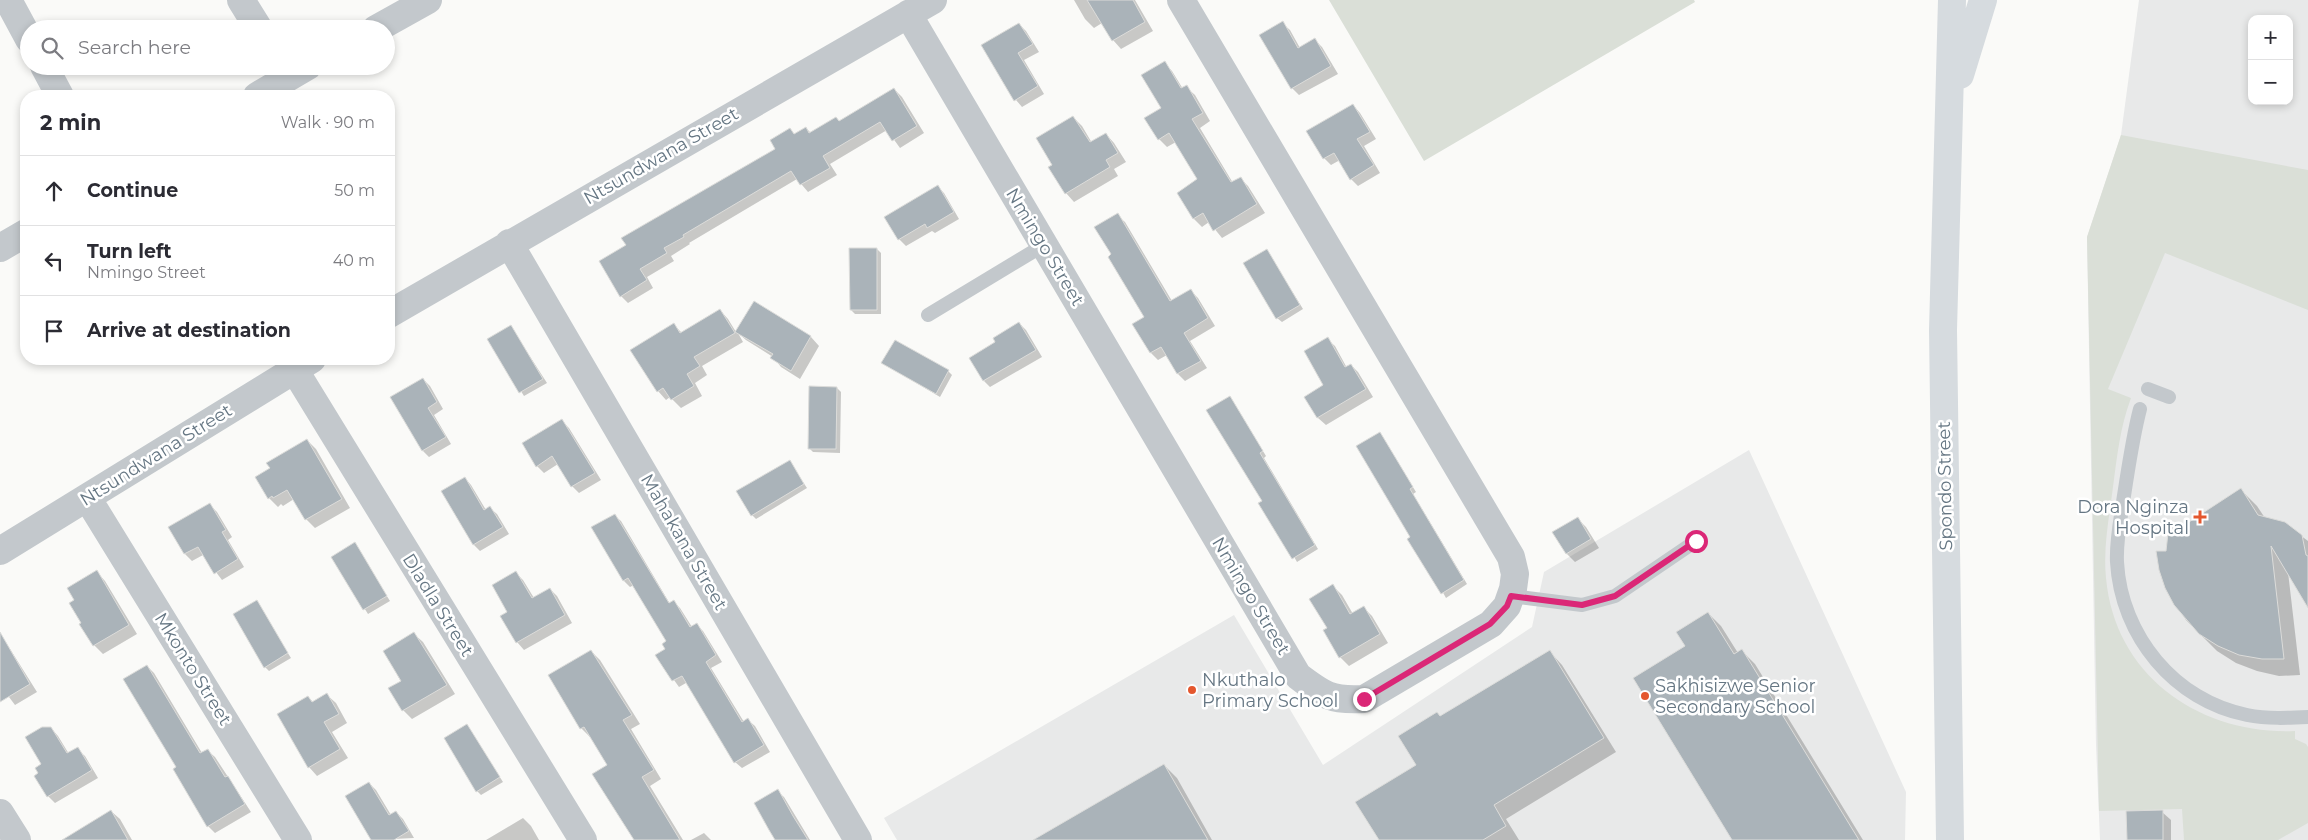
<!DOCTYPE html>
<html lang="en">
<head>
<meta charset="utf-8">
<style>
	:root { --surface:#fff; --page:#f7f7f7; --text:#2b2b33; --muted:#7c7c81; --line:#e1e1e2 }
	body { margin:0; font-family:Montserrat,sans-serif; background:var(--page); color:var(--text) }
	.controls { position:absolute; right:15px; top:15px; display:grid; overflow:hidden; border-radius:10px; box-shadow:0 2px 8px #0003 }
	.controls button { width:45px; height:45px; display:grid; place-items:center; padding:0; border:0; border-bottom:1px solid var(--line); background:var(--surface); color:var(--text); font:25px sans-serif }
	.stop { position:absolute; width:15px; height:15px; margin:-11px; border:4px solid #db2777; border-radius:50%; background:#fff }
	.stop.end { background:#db2777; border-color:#fff; box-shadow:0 1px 5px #0008 }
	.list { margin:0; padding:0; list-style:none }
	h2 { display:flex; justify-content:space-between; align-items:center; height:65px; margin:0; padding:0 20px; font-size:21px }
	h2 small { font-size:16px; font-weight:400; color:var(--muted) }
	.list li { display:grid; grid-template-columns:32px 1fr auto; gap:15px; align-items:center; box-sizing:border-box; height:70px; padding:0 20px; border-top:1px solid var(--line) }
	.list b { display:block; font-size:19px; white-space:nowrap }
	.list p { margin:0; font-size:16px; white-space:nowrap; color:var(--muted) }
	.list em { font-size:16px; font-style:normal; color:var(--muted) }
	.icon { flex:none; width:28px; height:28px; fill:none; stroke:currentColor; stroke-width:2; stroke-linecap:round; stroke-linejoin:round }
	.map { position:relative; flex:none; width:2308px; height:840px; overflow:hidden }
	.search { position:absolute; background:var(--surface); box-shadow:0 2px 8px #0003; left:20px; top:20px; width:375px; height:55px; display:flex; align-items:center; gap:12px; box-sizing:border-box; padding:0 18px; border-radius:28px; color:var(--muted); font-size:19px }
	.panel { position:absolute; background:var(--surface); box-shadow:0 2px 8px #0003; left:20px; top:90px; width:375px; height:275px; border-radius:20px }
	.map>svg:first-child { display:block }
	.built { fill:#e8e9e9; fill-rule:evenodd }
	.green { fill:#dadfd7 }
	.shadow { fill:#0003 }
	.building { fill:#aab3b9; stroke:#dcdcda }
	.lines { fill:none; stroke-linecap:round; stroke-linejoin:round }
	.lane { stroke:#c3c8cc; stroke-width:14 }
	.street { stroke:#c3c8cc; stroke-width:28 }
	.secondary { stroke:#d6dbdf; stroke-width:28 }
	.route { stroke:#db2777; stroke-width:6 }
	.poi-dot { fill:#e4572e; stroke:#fff; stroke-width:2 }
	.labels { text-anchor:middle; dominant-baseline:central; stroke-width:5; stroke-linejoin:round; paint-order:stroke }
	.street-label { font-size:18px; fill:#657683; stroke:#fff }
	.poi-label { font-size:18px; fill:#657683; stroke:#fff; text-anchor:start }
</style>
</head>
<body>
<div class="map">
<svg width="2308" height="840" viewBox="0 0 2308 840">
	<rect width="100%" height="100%" fill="#fafaf8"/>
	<!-- built -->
	<path class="built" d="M2139,0H2308V840H2100L2096,745L2087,237L2121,135ZM2252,19H2289V101H2252Z
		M1749,450L1906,792L1905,840H897L884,818L1234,615L1323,765L1532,627L1544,572Z"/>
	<!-- green -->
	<path class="green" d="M1329,0H1694L1695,2L1424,161Z
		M2121,135L2308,170V310L2165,253L2108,389L2131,398C2120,427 2117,457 2113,487C2109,518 2103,548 2106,578C2115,677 2201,735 2295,731V739L2306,744L2308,747V823L2278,840H2184L2182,809L2099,811L2087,237Z"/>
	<!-- shadow -->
	<path class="shadow" d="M1074,0H1135L1153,31L1121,49L1113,40L1102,23L1094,28L1085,19Z
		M1282,23L1290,30L1300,48L1315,40L1322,47L1338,74L1299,95L1292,88Z
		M1019,24L1026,31L1039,52L1024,60L1044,94L1022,107L1016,100Z
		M1164,63L1172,71L1183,89L1186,87L1195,95L1210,121L1200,128L1233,183L1240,178L1248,186L1265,213L1222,238L1209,222L1202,227L1194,219L1179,194L1198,179L1176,142L1167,147L1159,139Z
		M894,89L902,97L924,133L900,148L887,130L830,164L837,175L808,192L797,179L689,243L690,244L671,256L674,261L647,277L653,288L628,303L621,296L600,262L777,149L790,129L795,135L806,128L811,133L840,122Z
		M1353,105L1360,113L1376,139L1364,146L1380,173L1358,186L1351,179L1340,160L1331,165L1324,158Z
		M1073,117L1082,126L1092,143L1106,134L1114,143L1126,162L1114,169L1118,176L1074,202L1066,193Z
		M938,187L944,193L959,219L935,233L932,231L906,246L899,239Z
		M1117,215L1125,222L1172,301L1190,290L1198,298L1215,326L1190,341L1207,368L1185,381L1178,374L1167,355L1158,360L1151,353L1134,324L1145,317L1112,255Z
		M877,249L881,253V314H855L851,310Z
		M1267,251L1303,309L1282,322L1277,318Z
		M754,303L811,337L819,346L800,379L781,367L773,357L746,340L738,333L743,342L702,366L707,375L695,383L702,396L681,408L670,397L666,400L658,391L674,325L682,333L720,310L728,319L736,332Z
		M1019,323L1026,330L1042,357L990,387L984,381Z
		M511,327L547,383L524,396L489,340Z
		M1327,339L1335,346L1347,368L1351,365L1358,372L1373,397L1326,425L1318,418L1306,397L1325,385Z
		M883,363L948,371L952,375L940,397Z
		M423,379L430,386L443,409L434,415L451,444L429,457L423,451Z
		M837,388L841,392L840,453L813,452L809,448Z
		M1230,397L1266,456L1264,458L1318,549L1297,562L1263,502Z
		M562,421L569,428L601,480L579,493L572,486L558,464L544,473L537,466Z
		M1380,433L1416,492L1413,494L1467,584L1446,598L1412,537Z
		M307,440L316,449L350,508L315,528L306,519L294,499L283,506L281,504L278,507L269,498L272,469Z
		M789,461L807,488L756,519L752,515Z
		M465,478L471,485L486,510L490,508L497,514L509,534L480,551L474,545Z
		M2241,490L2257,506L2265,518L2284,523L2308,541V605L2288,572L2300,675L2279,676L2257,671L2236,663L2217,651L2186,620L2166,588L2168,552L2189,528Z
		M210,505L217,512L232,537L228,540L244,567L222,580L203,555L192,561L185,554L170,528Z
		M614,515L621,521L670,604L674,602L680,608L692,627L697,625L703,631L722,662L711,668L744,722L748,720L755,726L770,752L742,768L735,762L686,683L679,687L656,655L666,650L668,642L634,585L630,587L624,581L593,528Z
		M1577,518L1586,527L1599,548L1575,562L1566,553Z
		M354,544L390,601L368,614L332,557Z
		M97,572L105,581L137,634L103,654L94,645L82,624L76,600Z
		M516,573L523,580L534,598L550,589L557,596L572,623L524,650L517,642L509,612Z
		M1333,586L1342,595L1353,614L1364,608L1372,616L1388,643L1349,666L1340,657L1324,631L1329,628Z
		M256,602L291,658L269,671L265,667Z
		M1708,613L1721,626L1738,653L1742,651L1755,664L1863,840H1734L1686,647Z
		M0,633L37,692L15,705L0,685Z
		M414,634L423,642L455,694L412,719L403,710L390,689L401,682L385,651Z
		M591,651L600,660L640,724L631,729L661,779L650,786L683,840H635L609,765L591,736L590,737L581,728Z
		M1550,652L1562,665L1616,752L1506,819L1519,840H1381L1440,717Z
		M147,666L154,673L202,753L207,750L215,757L251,812L215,833L208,826L178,768Z
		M327,695L336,703L347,723L332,732L348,758L317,776L309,767L308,697L314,703Z
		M467,725L503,782L481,795L477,791Z
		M51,728L58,736L69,754L77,749L85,756L98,778L55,803L48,796L40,774Z
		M1164,765L1177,778L1212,840H1056Z
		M369,783L376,790L391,815L396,812L403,819L414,838L373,840Z
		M777,791L784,797L810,840H777Z
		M112,812L120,819L132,840H84Z
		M2162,812L2171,820V840H2128Z
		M523,818L531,826L539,840H486Z
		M704,833L711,840H691Z"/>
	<!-- building -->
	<path class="building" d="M1087,0H1133L1145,22L1112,41Z
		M1283,21L1298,48L1315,38L1331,66L1291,89L1259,35Z
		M1019,23L1033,44L1018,53L1038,86L1014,101L981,45Z
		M1165,61L1181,88L1187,85L1203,113L1192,119L1231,182L1241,177L1257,204L1213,231L1203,213L1193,219L1177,193L1197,179L1169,133L1158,140L1144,118L1161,108L1141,75Z
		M894,88L917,126L892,141L880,122L823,156L830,168L800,185L791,171L683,235L684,237L664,248L667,253L640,269L647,280L620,297L599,261L626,245L621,238L775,149L770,140L790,128L794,134L806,127L809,133L836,117L839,121Z
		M1353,104L1370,132L1357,139L1374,165L1350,180L1334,153L1323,159L1306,131Z
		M1073,116L1090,142L1106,133L1118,153L1106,160L1110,167L1065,194L1048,167L1052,165L1036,138Z
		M938,185L954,212L927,228L925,224L898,240L884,217Z
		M1118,213L1170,301L1191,289L1208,318L1184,333L1201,361L1177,374L1161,347L1150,353L1132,324L1144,317L1108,257L1111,254L1094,227Z
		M849,248H877V310H850Z
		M1267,249L1300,305L1276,319L1243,263Z
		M754,301L811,336L791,371L770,358L773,354L735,332Z
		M720,309L735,333L694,357L700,366L687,374L694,386L671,400L663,388L657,392L630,350L674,323L680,333Z
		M1019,322L1036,350L983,381L969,358L995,342L993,338Z
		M511,325L543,379L519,393L487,339Z
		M1328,337L1345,367L1351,364L1366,389L1317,418L1304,397L1323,385L1304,351Z
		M895,340L949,370L936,394L881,363Z
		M423,378L437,402L428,408L446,437L422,451L390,397Z
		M809,386L837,387L836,449H808Z
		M1230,396L1263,451L1260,453L1315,545L1292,559L1258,503L1262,501L1206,410Z
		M562,419L595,473L571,487L552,456L536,467L522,443Z
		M1380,432L1413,487L1410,489L1464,580L1441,594L1407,539L1410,537L1356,446Z
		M307,439L342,499L305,520L287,490L273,498L272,496L268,499L255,477L270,468L266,463Z
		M790,460L804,484L751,516L736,491Z
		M465,477L484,510L490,506L503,527L473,545L441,491Z
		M2241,488L2258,515L2285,522L2302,535L2306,555L2308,556V608L2271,546L2284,659H2262L2239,655L2218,646L2199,634L2174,605L2165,588L2159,570L2156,551H2166L2169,524L2188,526L2189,522Z
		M210,503L226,530L222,532L238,559L214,574L198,547L184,554L168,527Z
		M615,514L669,603L674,600L690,627L697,623L716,655L706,662L742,722L748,718L764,745L734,763L682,676L672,681L655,655L665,649L662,644L666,641L628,578L623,581L591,527Z
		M1578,517L1591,539L1566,554L1552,532Z
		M355,542L387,596L363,610L331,557Z
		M97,570L129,625L93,646L79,624L81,623L69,603L74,600L67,588Z
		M516,571L532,598L550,588L565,615L516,643L500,616L507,612L492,585Z
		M1333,584L1350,614L1364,606L1380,634L1339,658L1323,630L1327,628L1309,599Z
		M257,600L288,653L264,668L233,614Z
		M1708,612L1734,654L1742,649L1859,840H1732L1633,678L1685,646L1676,632Z
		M0,632L30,684L0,702Z
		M414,632L447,685L402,711L388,688L401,681L383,651Z
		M591,650L632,715L623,720L654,770L642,777L680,840H634L592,774L607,765L584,727L580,729L548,675Z
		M1550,650L1604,738L1494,805L1506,826L1483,840H1379L1355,802L1416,765L1398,736L1437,712L1440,716Z
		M147,665L200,753L208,749L225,777L228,776L245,804L207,827L173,769L176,767L123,679Z
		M327,693L339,714L324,722L340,749L308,768L277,714L308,696L312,702Z
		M467,724L500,777L476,792L444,738Z
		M42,727H51L67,753L78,747L92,770L47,797L34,776L38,773L35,768L41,764L25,737Z
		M1164,764L1208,840H1033Z
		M369,782L389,815L396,811L409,831L394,840H371L345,796Z
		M778,789L793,816L808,840H775L769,830L754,803Z
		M111,810L128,840H62Z
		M2163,810V840H2127L2126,811Z"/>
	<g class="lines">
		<!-- lane -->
		<path class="lane" d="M928,315L1044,245
			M2148,389L2169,397
			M2140,409C2132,440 2128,471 2123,502C2120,522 2116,542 2117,562C2121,636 2175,701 2247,715C2268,719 2288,718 2308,717
			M1511,596L1582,605L1615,596L1696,541"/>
		<!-- street -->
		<path class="street" d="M8,0L29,39
			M241,0L259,29
			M908,14L1298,676C1323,695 1331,701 1364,699L1491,624L1507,606L1513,589L1515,574L1511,557L1181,0
			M376,29L428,0
			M44,66L60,96
			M257,96L308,66
			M509,243L858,840
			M0,248L26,233
			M389,314L933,0
			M294,369L583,840
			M88,499L298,840
			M0,551L312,359
			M0,813L17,840"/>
		<!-- secondary -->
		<path class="secondary" d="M1960,75L1983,0
			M1950,840L1943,330L1952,0"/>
	</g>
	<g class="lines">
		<!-- route -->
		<path class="route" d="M1364,699L1490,624L1507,606L1511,596L1582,605L1615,596L1696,541"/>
	</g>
	<!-- markers -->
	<g class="poi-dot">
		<path d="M2197.5 509.5h5v5h5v5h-5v5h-5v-5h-5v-5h5z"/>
		<circle cx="1192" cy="690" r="5"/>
		<circle cx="1645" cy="696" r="5"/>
	</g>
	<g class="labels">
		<!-- street labels -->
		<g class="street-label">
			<text transform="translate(661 156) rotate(-30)">Ntsundwana Street</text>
			<text transform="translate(1045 247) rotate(59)">Nmingo Street</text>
			<text transform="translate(156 455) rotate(-32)">Ntsundwana Street</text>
			<text transform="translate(1945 486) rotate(-91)">Spondo Street</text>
			<text transform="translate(684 542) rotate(60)">Mahakana Street</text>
			<text transform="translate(1251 596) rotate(59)">Nmingo Street</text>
			<text transform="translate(438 605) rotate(58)">Dladla Street</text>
			<text transform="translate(193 669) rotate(58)">Mkonto Street</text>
		</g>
		<!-- poi labels -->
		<g class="poi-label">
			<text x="2189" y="507" text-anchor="end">Dora Nginza<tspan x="2189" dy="21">Hospital</tspan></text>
			<text x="1202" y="680">Nkuthalo<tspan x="1202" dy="21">Primary School</tspan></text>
			<text x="1655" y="686">Sakhisizwe Senior<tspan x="1655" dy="21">Secondary School</tspan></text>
		</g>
	</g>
</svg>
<div class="controls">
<button>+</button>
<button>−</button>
</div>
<div class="stop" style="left:1696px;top:541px"></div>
<div class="stop end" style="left:1364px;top:699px"></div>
<div class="search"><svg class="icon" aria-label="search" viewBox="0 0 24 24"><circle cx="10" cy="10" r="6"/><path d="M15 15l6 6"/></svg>Search here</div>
<section class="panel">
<h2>2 min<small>Walk · 90 m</small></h2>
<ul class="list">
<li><svg class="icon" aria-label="ahead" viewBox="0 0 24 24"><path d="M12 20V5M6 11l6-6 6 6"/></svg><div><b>Continue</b></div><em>50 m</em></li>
<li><svg class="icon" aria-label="left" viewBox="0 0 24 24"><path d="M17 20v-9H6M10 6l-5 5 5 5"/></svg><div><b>Turn left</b><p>Nmingo Street</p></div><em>40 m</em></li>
<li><svg class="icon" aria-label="arrive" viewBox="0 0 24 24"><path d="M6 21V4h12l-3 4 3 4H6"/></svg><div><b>Arrive at destination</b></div></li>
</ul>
</section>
</div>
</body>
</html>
